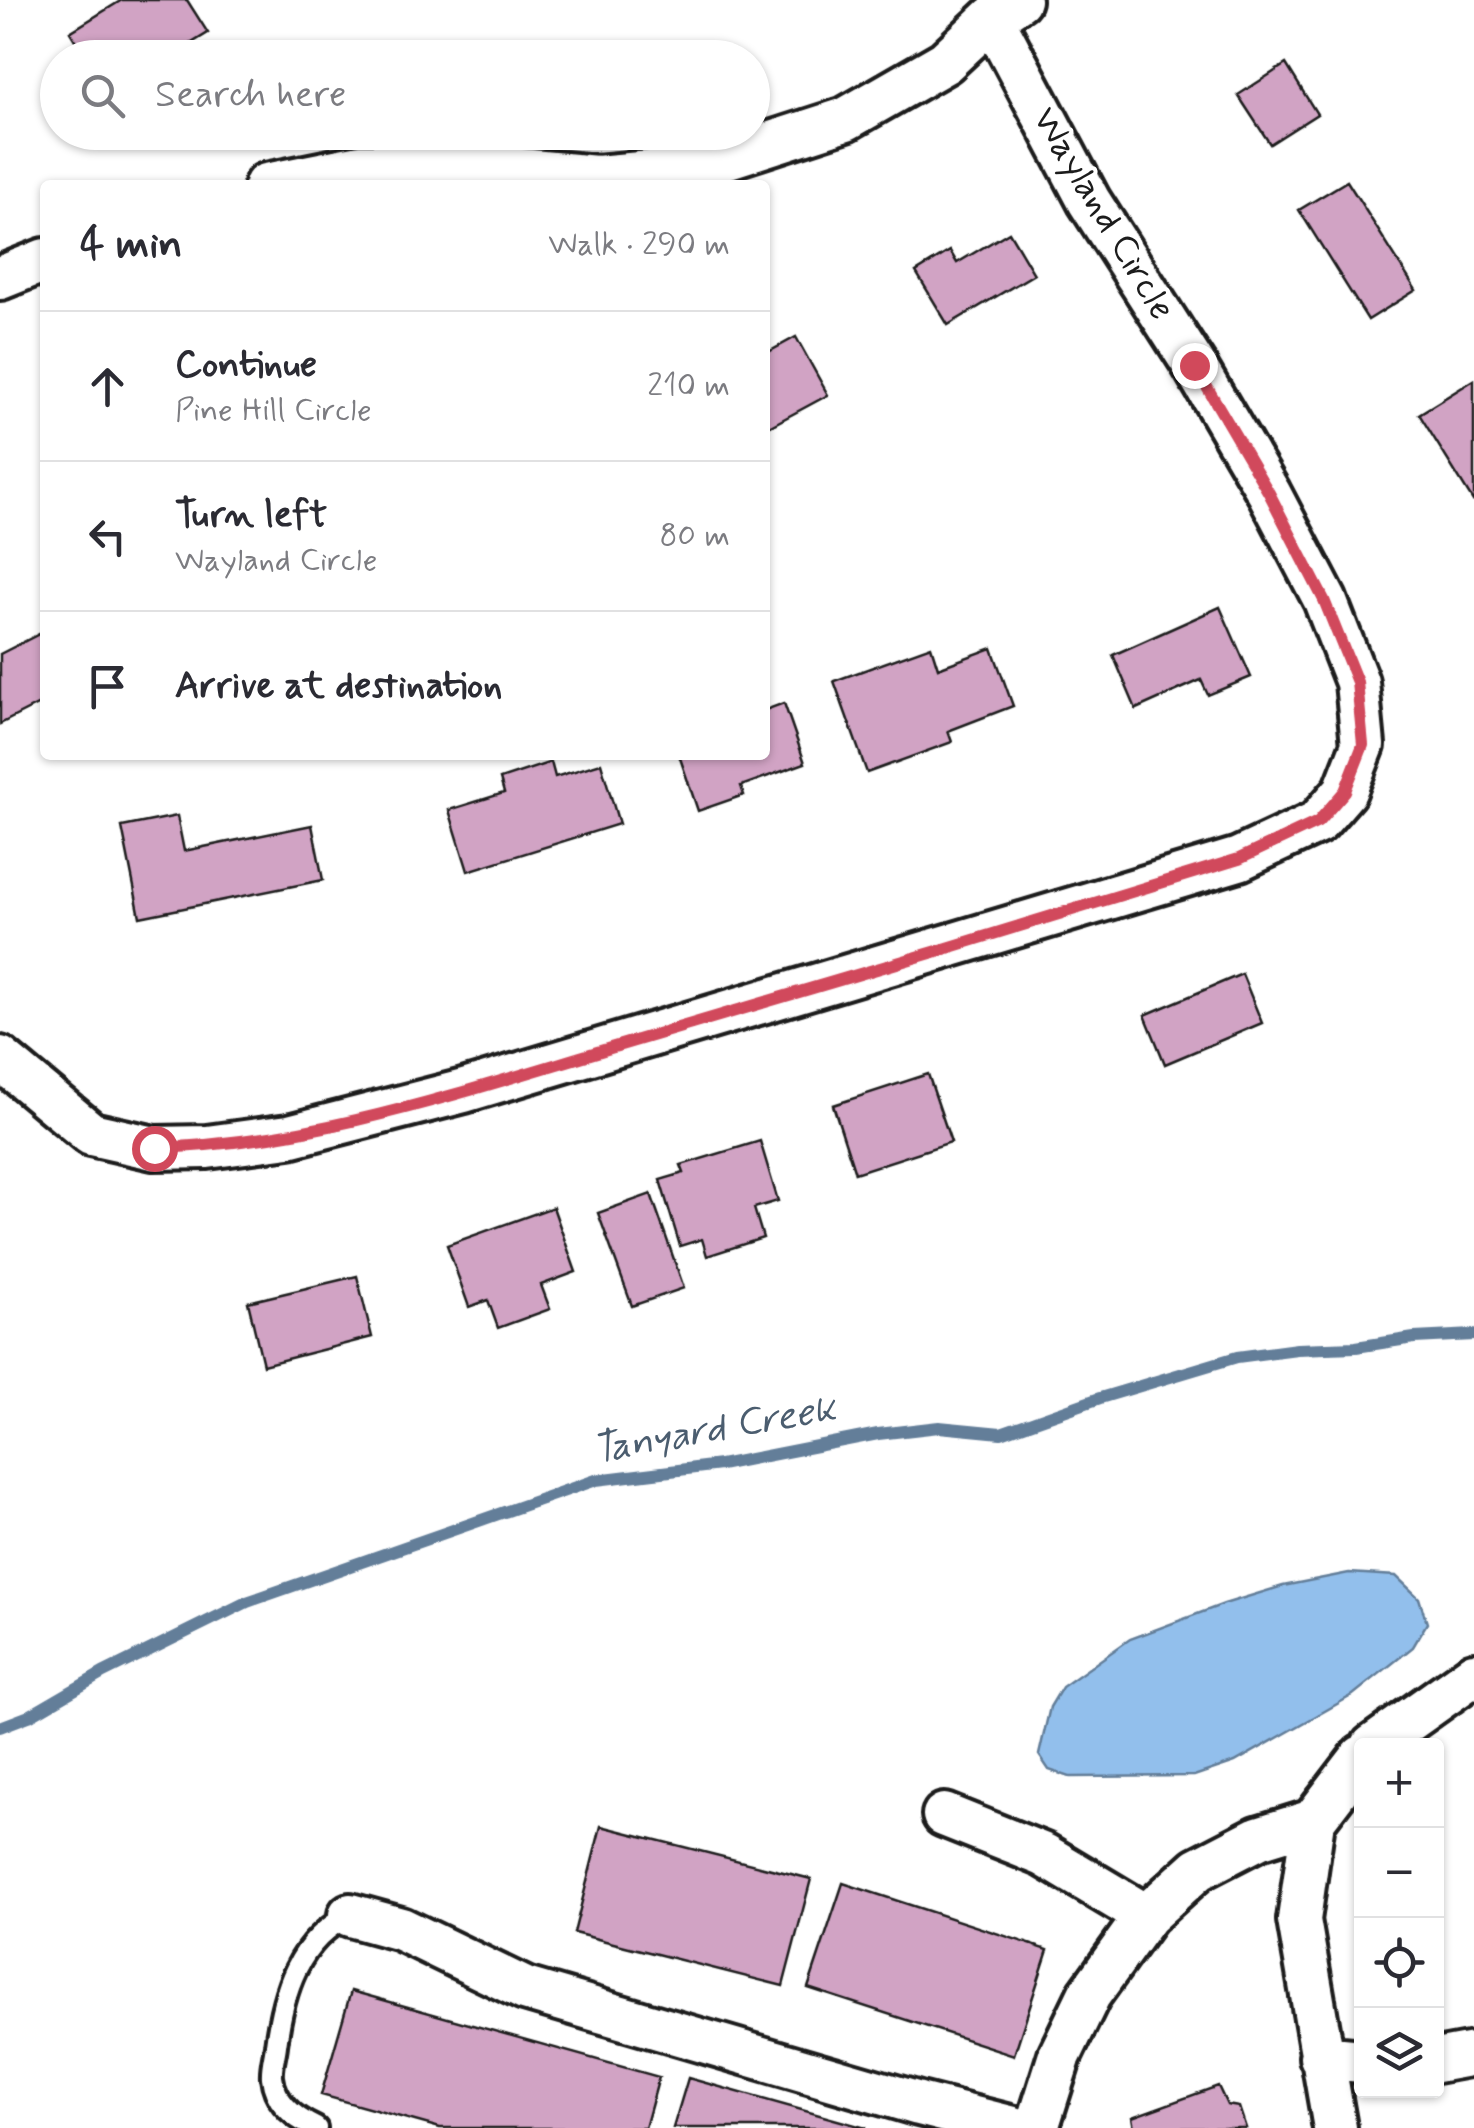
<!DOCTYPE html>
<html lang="en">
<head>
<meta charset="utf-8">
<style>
	:root { --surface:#fff; --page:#f7f7f7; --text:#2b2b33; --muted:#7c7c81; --line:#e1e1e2 }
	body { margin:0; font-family:Mynerve,sans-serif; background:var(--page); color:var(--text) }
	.controls { position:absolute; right:30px; bottom:30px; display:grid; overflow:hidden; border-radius:10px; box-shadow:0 2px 8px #0004 }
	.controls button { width:90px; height:90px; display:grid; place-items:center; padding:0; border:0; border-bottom:2px solid var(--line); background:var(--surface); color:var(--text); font:50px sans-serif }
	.stop { position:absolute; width:30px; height:30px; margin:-22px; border:8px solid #d1495b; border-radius:50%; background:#fff }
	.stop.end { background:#d1495b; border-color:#fff; box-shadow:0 2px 10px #0008 }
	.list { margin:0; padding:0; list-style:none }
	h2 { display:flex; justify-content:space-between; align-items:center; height:130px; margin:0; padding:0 40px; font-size:42px }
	h2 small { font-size:32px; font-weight:400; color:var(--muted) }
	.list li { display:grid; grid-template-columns:65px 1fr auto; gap:30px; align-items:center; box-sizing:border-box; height:150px; padding:0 40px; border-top:2px solid var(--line) }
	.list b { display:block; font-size:38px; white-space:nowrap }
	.list p { margin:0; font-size:32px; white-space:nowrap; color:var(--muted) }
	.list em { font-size:32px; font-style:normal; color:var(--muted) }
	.icon { flex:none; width:55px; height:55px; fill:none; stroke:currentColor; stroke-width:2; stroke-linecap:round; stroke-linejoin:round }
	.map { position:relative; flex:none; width:1474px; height:2128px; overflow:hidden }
	.search { position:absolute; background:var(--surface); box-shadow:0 2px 8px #0004; left:40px; top:40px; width:730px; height:110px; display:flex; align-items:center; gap:25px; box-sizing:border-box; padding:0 35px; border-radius:55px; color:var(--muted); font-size:38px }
	.panel { position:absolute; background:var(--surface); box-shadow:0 2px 8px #0004; left:40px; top:180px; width:730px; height:580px; border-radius:10px }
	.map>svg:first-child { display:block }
	.water { fill:#92bfec; stroke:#637e99; stroke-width:2.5 }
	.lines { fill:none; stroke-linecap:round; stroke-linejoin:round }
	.stream { stroke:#637e99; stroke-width:12 }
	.building { fill:#d1a3c4; stroke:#1c1c1c; stroke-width:2.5 }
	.service-casing { stroke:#1c1c1c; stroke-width:28 }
	.minor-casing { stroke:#1c1c1c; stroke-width:50 }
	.service { stroke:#fff; stroke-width:20 }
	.minor { stroke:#fff; stroke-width:42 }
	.route { stroke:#d1495b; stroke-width:12 }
	.labels { text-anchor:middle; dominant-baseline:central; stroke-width:8; stroke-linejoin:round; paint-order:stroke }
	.street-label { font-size:38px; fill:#1c1c1c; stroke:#fff }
	.water-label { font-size:40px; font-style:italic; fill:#4b5d6f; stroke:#fff }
</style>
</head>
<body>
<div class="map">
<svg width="1474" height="2128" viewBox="0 0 1474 2128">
	<rect width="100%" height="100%" fill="#fff"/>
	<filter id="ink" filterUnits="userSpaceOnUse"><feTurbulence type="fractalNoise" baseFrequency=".01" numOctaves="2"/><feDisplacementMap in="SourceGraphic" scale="20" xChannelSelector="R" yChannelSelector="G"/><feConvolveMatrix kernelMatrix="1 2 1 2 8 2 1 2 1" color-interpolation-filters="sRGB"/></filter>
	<g filter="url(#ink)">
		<!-- water -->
		<path class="water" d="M1349,1573L1396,1576L1419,1598L1427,1623L1413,1647L1353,1695L1235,1762L1194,1776L1070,1777L1049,1770L1039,1755L1050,1707L1062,1687L1130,1639L1224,1604L1283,1586Z"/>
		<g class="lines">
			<!-- stream -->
			<path class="stream" d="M0,1727L29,1716L103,1673L247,1602L596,1480L720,1465L878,1434L939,1427L1001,1433L1100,1398L1237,1357L1297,1349L1356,1347L1414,1338L1474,1335"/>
		</g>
		<!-- building -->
		<path class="building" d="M122,0H187L208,33L169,57L162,46L143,58H86L70,32Z
			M1286,64L1317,114L1270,144L1238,95Z
			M1347,181L1416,290L1368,320L1299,210Z
			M1009,232L1034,274L948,325L916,272L950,251L957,263Z
			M796,337L828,395L765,429V354Z
			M1474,380V500L1473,501L1419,414Z
			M1220,607L1251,677L1208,695L1201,680L1136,709L1113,655Z
			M45,631V701L0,724V654Z
			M931,646L938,668L992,648L1013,706L948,731L952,742L867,773L834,681Z
			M784,703L805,763L741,786L744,795L698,811L679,755H765V710Z
			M551,762L555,777L601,763L619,824L468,871L449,810L504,793L500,779Z
			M177,816L184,851L312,825L323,880L140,917L122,827Z
			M1242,974L1262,1023L1165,1064L1145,1015Z
			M928,1074L951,1142L855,1173L833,1105Z
			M760,1141L778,1201L754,1208L763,1238L707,1256L702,1239L680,1246L660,1180L684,1173L681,1165Z
			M651,1194L684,1288L632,1306L598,1213Z
			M553,1207L576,1272L541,1285L550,1309L498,1328L488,1300L469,1307L447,1245Z
			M357,1276L372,1337L263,1365L248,1302Z
			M601,1826L811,1879L783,1986L574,1933Z
			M843,1883L1048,1950L1014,2055L808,1988Z
			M351,1991L659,2077L645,2128H440L321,2095Z
			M688,2078L866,2128H673Z
			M1218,2086L1227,2105L1239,2107L1246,2128H1134L1132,2117Z"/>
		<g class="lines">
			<defs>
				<path id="service" d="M316,2128C294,2118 275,2103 272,2077C271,2067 275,2055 276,2045C283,1991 298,1940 350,1915"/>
				<path id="minor" d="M266,185L360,166H476L597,177L694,168L846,119L945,62L992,18L1019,0
					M0,278L45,260
					M0,1058L91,1134L154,1148L207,1147L289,1136L464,1091L1239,859L1318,822L1345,791L1363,745L1357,682L1325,600L1269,493L1194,365L1089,201L992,18
					M1373,1746L1474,1674
					M944,1815L1044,1855L1146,1916
					M1313,1821L1299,1920L1335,2128
					M350,1915L401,1929L525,1989L919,2104L1014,2128
					M1321,2057L1362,2061
					M1436,2061L1474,2054
					M1037,2128L1060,2055L1089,1995L1146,1916L1198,1869L1258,1838L1313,1821L1362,1757"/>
			</defs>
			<!-- service casing -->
			<use href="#service" class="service-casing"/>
			<!-- minor casing -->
			<use href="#minor" class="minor-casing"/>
			<!-- service -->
			<use href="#service" class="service"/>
			<!-- minor -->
			<use href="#minor" class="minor"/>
		</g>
	</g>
	<g class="lines" filter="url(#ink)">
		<!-- route -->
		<path class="route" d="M154,1148C315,1144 471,1089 624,1044C830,984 1034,922 1239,859L1318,822L1345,791L1363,745L1357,682L1324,600L1269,493L1194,365"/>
	</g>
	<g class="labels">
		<!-- street labels -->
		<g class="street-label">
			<text transform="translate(1103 214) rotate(59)">Wayland Circle</text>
		</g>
		<!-- water labels -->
		<g class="water-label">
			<text transform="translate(714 1430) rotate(-10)">Tanyard Creek</text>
		</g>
	</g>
</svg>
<div class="controls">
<button>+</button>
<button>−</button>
<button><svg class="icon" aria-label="locate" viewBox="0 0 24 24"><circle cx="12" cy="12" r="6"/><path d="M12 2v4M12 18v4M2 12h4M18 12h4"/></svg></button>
<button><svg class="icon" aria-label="layers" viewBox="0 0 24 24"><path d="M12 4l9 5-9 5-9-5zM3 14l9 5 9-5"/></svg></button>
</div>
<div class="stop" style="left:154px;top:1148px"></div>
<div class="stop end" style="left:1194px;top:365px"></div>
<div class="search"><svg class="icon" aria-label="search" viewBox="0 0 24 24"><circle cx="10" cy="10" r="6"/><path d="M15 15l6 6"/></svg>Search here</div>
<section class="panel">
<h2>4 min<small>Walk · 290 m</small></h2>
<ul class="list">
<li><svg class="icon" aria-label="ahead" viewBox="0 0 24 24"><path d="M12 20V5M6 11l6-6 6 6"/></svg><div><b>Continue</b><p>Pine Hill Circle</p></div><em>210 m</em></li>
<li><svg class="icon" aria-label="left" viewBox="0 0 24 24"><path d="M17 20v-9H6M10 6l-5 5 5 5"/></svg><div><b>Turn left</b><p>Wayland Circle</p></div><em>80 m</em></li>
<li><svg class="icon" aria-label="arrive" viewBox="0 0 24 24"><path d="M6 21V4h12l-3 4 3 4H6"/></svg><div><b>Arrive at destination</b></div></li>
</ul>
</section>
</div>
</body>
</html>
